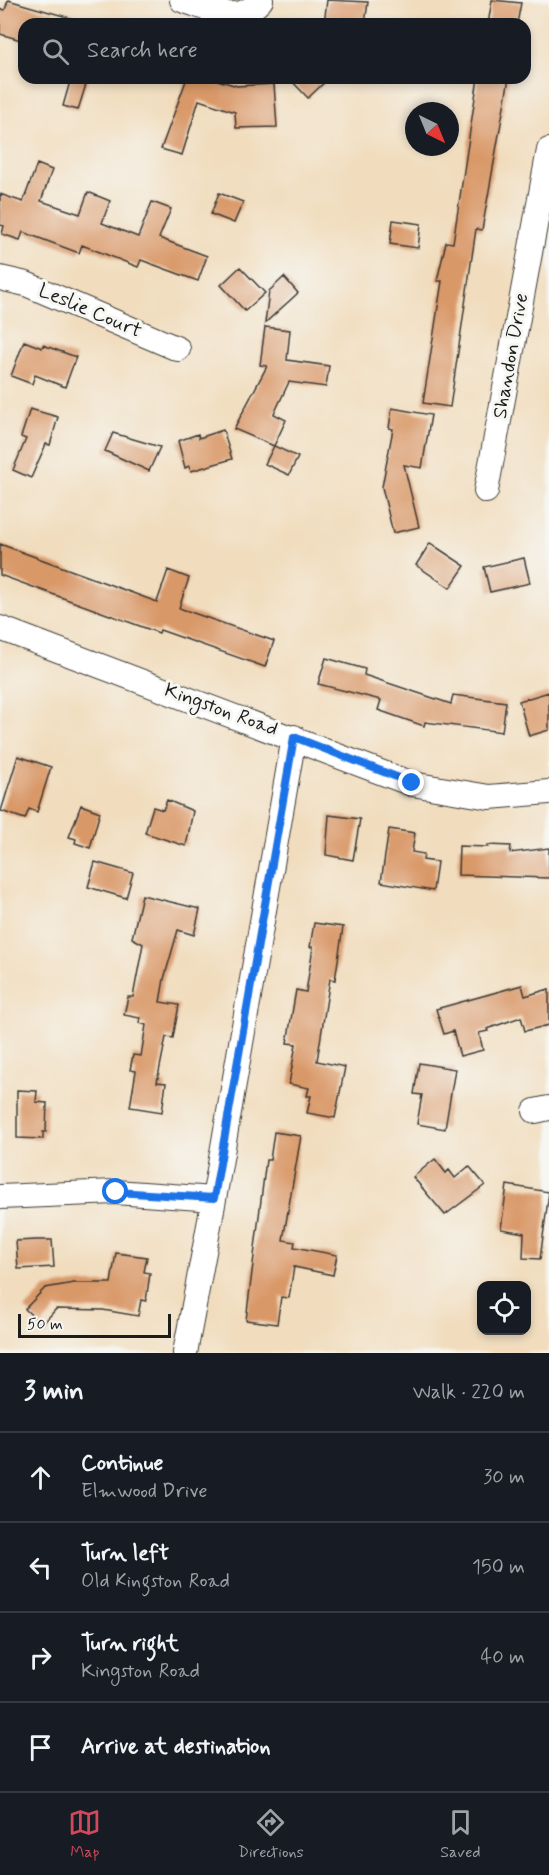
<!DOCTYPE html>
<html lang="en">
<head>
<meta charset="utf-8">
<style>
	:root { --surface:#171b24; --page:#20242c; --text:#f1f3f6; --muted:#9ea1a6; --line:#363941; --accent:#d1495b }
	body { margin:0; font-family:Mynerve,sans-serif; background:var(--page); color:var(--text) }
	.controls { position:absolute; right:18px; bottom:18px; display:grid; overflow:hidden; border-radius:12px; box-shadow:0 3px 9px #0003 }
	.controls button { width:54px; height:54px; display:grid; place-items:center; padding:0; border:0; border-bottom:2px solid var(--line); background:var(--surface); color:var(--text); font:30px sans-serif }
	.compass { position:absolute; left:405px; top:102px; width:54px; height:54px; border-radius:50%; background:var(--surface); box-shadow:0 3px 9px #0003; rotate:137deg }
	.scale { position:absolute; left:18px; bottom:15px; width:153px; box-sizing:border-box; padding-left:6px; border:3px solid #1c1c1c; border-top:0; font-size:16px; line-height:21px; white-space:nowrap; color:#1c1c1c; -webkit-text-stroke:4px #f6f6f2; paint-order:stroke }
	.stop { position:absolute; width:18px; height:18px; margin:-14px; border:4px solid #1a73e8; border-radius:50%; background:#fff }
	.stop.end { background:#1a73e8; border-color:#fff; box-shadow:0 2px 6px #0008 }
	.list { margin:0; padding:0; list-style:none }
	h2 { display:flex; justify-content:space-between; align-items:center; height:78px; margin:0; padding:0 24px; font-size:26px }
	h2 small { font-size:20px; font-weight:400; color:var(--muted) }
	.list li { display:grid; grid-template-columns:39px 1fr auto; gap:18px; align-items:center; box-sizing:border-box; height:90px; padding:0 24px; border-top:2px solid var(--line) }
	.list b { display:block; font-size:22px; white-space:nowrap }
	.list p { margin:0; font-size:20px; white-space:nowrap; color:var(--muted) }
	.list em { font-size:20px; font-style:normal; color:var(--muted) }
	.icon { flex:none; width:33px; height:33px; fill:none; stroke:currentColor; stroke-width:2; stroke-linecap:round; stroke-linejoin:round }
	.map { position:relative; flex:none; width:549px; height:1353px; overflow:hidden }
	.search { position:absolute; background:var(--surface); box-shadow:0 3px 9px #0003; left:18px; right:18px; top:18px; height:66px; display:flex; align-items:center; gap:15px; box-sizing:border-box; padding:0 21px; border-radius:18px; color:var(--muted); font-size:22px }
	.sheet { height:438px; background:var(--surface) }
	nav { display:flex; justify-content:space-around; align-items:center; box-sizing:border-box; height:84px; border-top:2px solid var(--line); background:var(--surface); font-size:16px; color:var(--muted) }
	nav a { display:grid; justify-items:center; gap:3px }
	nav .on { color:var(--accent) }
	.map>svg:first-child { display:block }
	.building { fill:#d99867 }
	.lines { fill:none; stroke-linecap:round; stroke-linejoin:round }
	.minor-casing { stroke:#3c3934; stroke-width:26 }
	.minor { stroke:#fff; stroke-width:24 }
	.route { stroke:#1a73e8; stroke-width:8 }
	.labels { text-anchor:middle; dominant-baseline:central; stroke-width:6; stroke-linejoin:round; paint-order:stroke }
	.street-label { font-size:20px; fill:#1c1c1c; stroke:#f6f6f2 }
</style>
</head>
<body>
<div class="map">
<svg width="549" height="1353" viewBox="0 0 549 1353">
	<rect width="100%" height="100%" fill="#f6f6f2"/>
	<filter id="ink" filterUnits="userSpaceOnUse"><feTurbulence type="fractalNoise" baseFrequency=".0167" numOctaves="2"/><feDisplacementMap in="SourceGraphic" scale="12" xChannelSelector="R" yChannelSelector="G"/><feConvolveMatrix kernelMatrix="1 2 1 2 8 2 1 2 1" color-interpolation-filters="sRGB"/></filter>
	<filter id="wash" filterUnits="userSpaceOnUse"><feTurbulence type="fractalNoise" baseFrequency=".008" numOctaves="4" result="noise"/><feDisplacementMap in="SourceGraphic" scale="24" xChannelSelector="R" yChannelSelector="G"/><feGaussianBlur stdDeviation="1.35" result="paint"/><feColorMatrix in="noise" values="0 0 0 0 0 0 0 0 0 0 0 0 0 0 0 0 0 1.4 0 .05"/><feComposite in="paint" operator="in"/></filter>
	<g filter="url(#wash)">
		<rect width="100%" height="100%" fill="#f1ddbe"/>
		<g id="blocks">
			<!-- building -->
			<path class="building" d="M8,0L74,19V24H24V41L0,34V9L5,10Z
				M327,0L368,2L365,24H324Z
				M492,0L521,3L517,24H488Z
				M71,78H88L78,110L63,106Z
				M187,78H211L237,86L274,84L277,127L236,128L235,112L199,100L182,155L161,149Z
				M289,78H329L308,98Z
				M478,78H509L482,230L476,229L450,407L423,403L442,281H437L446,242L453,243Z
				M37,164L52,170L41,201L80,214L88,192L110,201L102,223L138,237L152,202L171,209L159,238L207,256L198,281L141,260L138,267L82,245L79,253L23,232L20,240L2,234L4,226L0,225V194L23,202Z
				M219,193L243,202L234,223L211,214Z
				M393,220L421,224L418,248L390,244Z
				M240,267L265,293L245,311L221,285Z
				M284,277L298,293L265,323L269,291Z
				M265,327L290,330L287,360L329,366L326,387L289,382L274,414L286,420L274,446L298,457L289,475L265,464L274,446L234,429L267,366L260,365Z
				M24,341L42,348L43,345L76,357L65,387L35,375L32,384L11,376Z
				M392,408L431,415L422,468L404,465L419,527L393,533L382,487L393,429L389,428Z
				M30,409L58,417L50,445L46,444L31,478L13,470L26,439L21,437Z
				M223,430L232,459L191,471L189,466L185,468L178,441L198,434L199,438Z
				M113,433L160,447L149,471L105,451Z
				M430,543L465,566L450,588L416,565Z
				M0,544L157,602L168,570L189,578L179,608L274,641L265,667L160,630L159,633L0,575Z
				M524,558L530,583L490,592L484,567Z
				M326,658L365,669L364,675L451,704L453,695L506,702L502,732L425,722L424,726L378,710L381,700L318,684Z
				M549,692V730L529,736L519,701Z
				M18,756L51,767L37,812L29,809L25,819L1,811Z
				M167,800L193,811L186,846L145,833L153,807L163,810Z
				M81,805L100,812L90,848L75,843L76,839L69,837Z
				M329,815L360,819L353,860L326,855Z
				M389,829L415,833L412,852L424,854L423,860L437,862L433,891L381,882Z
				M488,845L511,846L510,853L549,848V878L458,875L459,846L488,847Z
				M95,862L133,873L126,898L88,887Z
				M142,895L200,909L194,935L178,930L164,979L160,1002L179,1005L173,1038L166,1037L157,1082L166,1083L162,1112L130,1107L136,1071L130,1070L133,1055L141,1056L146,1025L139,1023L140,1018L124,1015L128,997H133L143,944L132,938Z
				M314,923L343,927L335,980L330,979L317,1061L345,1067L335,1118L307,1113L311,1096H307L309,1088L289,1084L296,1044L287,1043L296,990L306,992L313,947H310Z
				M522,985L525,996L549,989V1025L525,1031L521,1017L487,1029L488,1031L479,1033L483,1050L460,1056L453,1031L444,1034L436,1009Z
				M419,1063L455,1069L445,1129L417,1124L422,1095L414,1094Z
				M17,1090L37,1091L36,1102L47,1103L46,1132H43V1139L17,1138Z
				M274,1132L301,1136L283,1240L295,1242L294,1247L337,1255L333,1275L294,1267L289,1298L281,1297L277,1324L246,1320L266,1160H270Z
				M435,1159L446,1173L449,1170L455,1178L469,1166L485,1185L445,1215L413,1177Z
				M507,1185L549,1192L540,1259L523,1258L524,1233L501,1229Z
				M37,1240H52L54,1267L18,1269L16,1241Z
				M116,1253L147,1257L144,1272L150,1273L146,1301L141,1300L138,1316L103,1310L56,1309L42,1325L25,1309L45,1288L74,1283H111Z"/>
		</g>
	</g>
	<g filter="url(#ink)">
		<use href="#blocks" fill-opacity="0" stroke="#3c3934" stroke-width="1.5"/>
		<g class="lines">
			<defs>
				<path id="minor" d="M182,0C212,9 237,27 261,0
					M0,278L26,284L178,349
					M486,491L549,150
					M0,628L412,784L489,797L549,792
					M535,1111L549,1108
					M0,1197L115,1192L214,1199
					M185,1353L214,1199L294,737"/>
			</defs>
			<!-- minor casing -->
			<use href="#minor" class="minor-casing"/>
			<!-- minor -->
			<use href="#minor" class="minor"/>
		</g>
	</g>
	<g class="lines" filter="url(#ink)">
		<!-- route -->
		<path class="route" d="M116,1192L214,1198L294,737L412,783"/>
	</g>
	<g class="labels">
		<!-- street labels -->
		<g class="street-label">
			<text transform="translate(90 311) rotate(23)">Leslie Court</text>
			<text transform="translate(511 356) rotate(-80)">Shandon Drive</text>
			<text transform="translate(221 710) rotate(20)">Kingston Road</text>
		</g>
	</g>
</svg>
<div class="controls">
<button><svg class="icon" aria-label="locate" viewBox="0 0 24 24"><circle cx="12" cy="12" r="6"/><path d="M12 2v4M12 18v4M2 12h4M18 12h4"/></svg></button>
</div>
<svg class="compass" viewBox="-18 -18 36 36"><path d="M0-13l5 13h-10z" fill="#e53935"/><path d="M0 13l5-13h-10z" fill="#9ea1a6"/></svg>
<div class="scale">50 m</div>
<div class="stop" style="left:116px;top:1192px"></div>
<div class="stop end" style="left:412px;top:783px"></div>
<div class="search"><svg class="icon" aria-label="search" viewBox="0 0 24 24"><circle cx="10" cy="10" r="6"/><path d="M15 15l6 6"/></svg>Search here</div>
</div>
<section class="sheet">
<h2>3 min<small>Walk · 220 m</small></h2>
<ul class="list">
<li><svg class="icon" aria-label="ahead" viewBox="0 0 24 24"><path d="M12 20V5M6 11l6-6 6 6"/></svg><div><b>Continue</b><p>Elmwood Drive</p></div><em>30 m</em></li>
<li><svg class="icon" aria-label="left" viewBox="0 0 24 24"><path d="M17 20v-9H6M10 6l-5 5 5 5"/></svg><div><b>Turn left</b><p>Old Kingston Road</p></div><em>150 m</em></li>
<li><svg class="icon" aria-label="right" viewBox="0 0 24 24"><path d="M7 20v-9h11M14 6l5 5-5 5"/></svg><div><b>Turn right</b><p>Kingston Road</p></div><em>40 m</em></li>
<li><svg class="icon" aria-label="arrive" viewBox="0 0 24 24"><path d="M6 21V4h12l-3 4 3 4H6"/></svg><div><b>Arrive at destination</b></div></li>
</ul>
</section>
<nav>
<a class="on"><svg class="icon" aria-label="map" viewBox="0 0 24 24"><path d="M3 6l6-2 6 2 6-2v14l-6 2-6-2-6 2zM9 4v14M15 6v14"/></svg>Map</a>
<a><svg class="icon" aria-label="directions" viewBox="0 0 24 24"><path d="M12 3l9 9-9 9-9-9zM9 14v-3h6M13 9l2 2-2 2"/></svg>Directions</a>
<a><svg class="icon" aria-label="saved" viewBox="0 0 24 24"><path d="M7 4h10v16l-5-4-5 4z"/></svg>Saved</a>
</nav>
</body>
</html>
